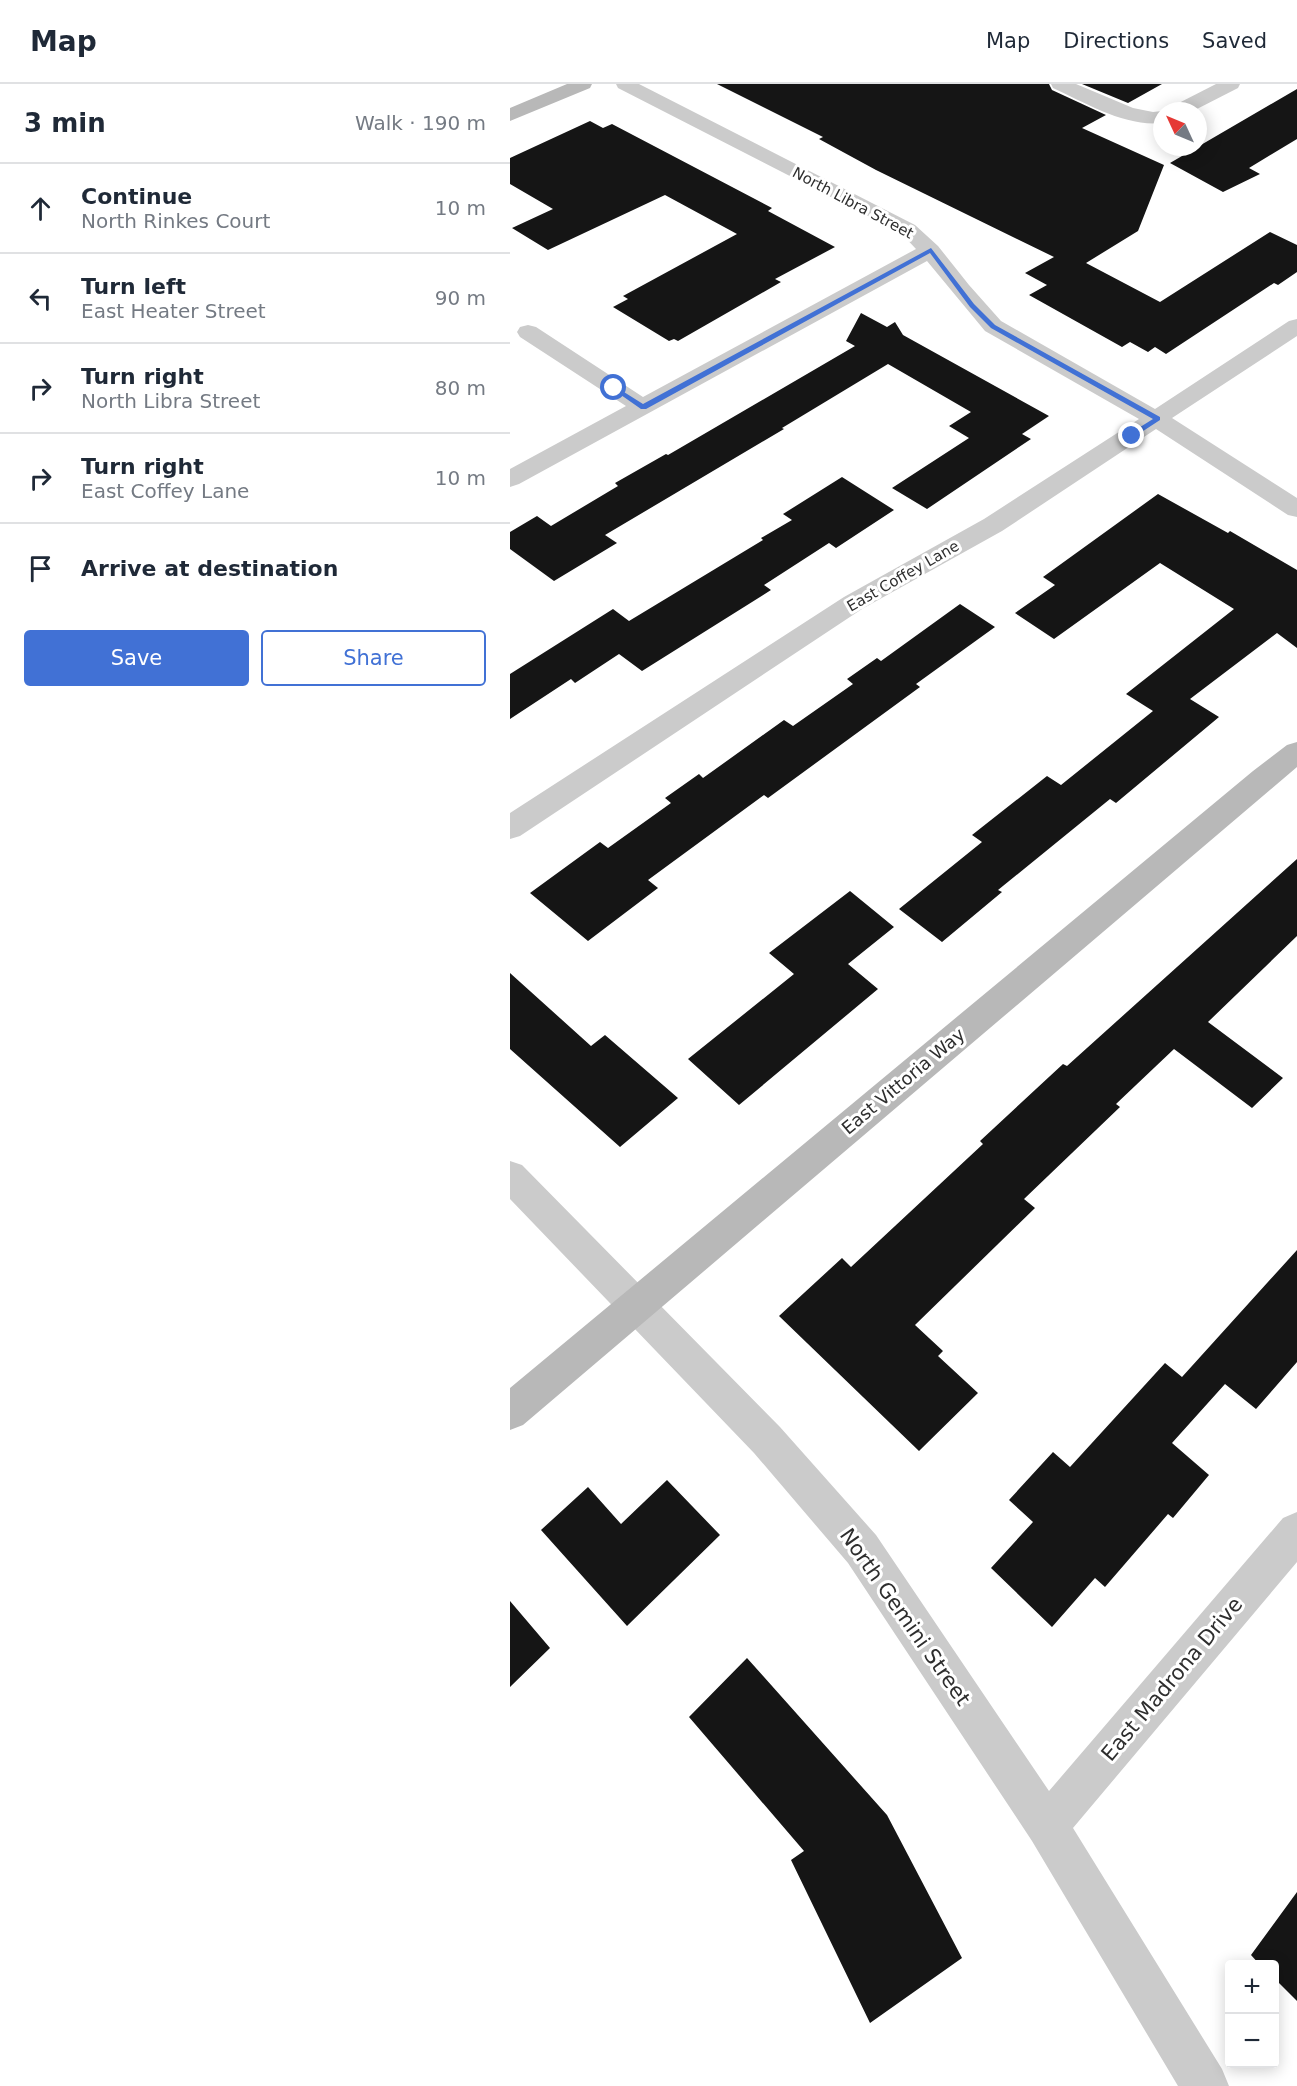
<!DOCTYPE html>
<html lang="en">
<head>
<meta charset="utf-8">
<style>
	:root { --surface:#fff; --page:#f6f6f7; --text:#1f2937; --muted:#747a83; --line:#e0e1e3; --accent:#4171d5 }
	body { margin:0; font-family:"DejaVu Sans",sans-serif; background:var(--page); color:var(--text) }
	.controls { position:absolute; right:18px; bottom:18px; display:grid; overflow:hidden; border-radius:6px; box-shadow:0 3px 15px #0003 }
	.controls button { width:54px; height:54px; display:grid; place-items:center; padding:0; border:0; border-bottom:2px solid var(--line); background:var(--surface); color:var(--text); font:30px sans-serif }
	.compass { position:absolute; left:643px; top:18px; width:54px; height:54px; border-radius:50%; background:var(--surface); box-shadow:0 3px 15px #0003; rotate:314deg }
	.stop { position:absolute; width:18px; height:18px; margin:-14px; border:4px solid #4171d5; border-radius:50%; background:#fff }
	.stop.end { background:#4171d5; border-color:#fff; box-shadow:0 2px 6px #0008 }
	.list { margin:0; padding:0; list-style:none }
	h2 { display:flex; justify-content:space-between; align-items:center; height:78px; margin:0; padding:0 24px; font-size:26px }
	h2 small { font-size:20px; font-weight:400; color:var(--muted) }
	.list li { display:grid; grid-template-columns:39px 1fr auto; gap:18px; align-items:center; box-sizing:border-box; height:90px; padding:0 24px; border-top:2px solid var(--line) }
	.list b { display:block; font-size:22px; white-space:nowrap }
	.list p { margin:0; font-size:20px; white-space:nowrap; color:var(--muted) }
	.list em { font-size:20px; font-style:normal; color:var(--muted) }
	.actions { display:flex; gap:12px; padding:18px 24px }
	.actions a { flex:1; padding:14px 0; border:2px solid var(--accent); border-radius:6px; text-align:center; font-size:21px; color:var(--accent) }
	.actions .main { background:var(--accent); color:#fff }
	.icon { flex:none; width:33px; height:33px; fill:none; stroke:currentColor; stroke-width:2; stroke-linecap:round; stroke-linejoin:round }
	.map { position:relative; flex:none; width:787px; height:2002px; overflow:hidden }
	header { display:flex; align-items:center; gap:36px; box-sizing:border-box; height:84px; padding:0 30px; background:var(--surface); border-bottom:2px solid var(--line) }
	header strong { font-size:28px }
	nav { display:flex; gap:33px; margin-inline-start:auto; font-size:21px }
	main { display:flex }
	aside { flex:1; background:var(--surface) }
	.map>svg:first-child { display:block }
	.building { fill:#151515 }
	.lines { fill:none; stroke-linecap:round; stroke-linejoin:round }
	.street { fill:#cbcbcb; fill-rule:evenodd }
	.secondary { fill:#b8b8b8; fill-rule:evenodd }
	.route { fill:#4171d5 }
	.labels { text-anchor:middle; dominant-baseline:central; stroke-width:6; stroke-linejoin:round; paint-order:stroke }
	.far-street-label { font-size:15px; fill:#2e2e2e; stroke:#fff }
	.street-label { font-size:18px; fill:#2e2e2e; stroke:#fff }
	.near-street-label { font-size:21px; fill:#2e2e2e; stroke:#fff }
</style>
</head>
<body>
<header>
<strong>Map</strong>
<nav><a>Map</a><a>Directions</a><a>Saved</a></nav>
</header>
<main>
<aside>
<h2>3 min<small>Walk · 190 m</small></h2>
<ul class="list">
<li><svg class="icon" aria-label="ahead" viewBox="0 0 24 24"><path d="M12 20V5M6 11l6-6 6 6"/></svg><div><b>Continue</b><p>North Rinkes Court</p></div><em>10 m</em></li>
<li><svg class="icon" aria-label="left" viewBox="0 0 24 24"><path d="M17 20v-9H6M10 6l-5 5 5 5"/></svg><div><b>Turn left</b><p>East Heater Street</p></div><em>90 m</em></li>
<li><svg class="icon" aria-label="right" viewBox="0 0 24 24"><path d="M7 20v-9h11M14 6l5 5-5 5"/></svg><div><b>Turn right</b><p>North Libra Street</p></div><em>80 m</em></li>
<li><svg class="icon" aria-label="right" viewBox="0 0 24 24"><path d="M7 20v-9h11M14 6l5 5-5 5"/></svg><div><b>Turn right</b><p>East Coffey Lane</p></div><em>10 m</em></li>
<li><svg class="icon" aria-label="arrive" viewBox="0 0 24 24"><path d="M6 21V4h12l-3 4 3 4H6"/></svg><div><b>Arrive at destination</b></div></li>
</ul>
<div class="actions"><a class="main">Save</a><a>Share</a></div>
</aside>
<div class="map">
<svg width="787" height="2002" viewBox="0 0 787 2002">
	<rect width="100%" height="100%" fill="#fff"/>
	<!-- building -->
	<path class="building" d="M207,0H539L542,6L596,31L572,44L654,81L628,147L576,179L650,218L760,148L787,161V188L768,201L764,199L656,270L645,263L638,268L620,258L612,263L519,211L537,201L515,189L544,173L366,86L309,55L313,53Z
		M572,0H652L618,19Z
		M787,5V55L739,84L750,90L713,108L660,79Z
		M80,37L93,44L102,40L262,124L258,127L325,163L265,195L271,198L168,257L164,255L159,257L103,223L118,215L113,212L227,150L155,111L38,166L2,144L43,125L0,100V74Z
		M351,229L377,243L385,238L393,251L539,332L512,350L521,355L417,425L382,404L459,354L439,342L461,328L378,280L272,344L274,345L95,451L107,459L44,497L0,465V448L27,432L41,442L108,402L105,399L156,370L158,371L345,262L336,257Z
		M332,393L384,426L326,464L319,459L254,501L261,506L132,587L109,570L65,599L61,595L0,635V590L103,525L119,537L253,456L251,454L282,436L273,430Z
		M648,410L718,449L720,447L787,486V564L767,549L680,615L709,633L606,719L600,715L488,806L492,808L432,858L389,825L472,758L462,751L537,692L551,701L643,627L616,610L724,525L650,479L544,555L505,529L545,501L533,493Z
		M450,520L485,543L406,600L410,603L258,714L254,711L138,796L148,804L78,857L20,809L90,758L98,764L161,719L155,714L189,690L193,694L274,636L283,642L343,600L337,595L367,574L371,577Z
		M787,775V852L698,938L773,994L742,1024L664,965L606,1020L610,1023L514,1115L525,1124L405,1241L433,1267L428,1272L468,1309L409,1367L269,1232L332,1174L341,1183L473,1060L470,1057L553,980L557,982Z
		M340,807L384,843L338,880L368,905L229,1021L178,975L284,890L259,869Z
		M0,889L81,962L95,951L168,1014L110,1063L0,965Z
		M787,1166V1278L746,1325L715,1300L662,1359L699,1391L663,1434L658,1430L595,1503L585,1494L542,1543L481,1484L523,1438L499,1416L543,1368L560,1383L655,1279L672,1293Z
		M157,1396L210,1451L117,1542L31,1446L78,1403L111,1440Z
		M0,1517L40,1564L0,1603Z
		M237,1574L377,1731L452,1874L360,1939L281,1776L294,1767L179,1633Z
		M787,1808V1917L765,1895V1881H750L741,1871Z"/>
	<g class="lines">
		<!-- street -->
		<path class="street" d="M106,0H129L405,141L428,162L459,201L491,237L645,325L779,237L787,235V252L662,334L787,414V433L778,431L646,345L492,447L352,525L10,752L0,755V729L334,513L474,435L629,335L475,247L417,177L9,400L0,403V385L116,322L10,253L7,248L10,243L18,241L26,243L133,313L406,165L391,149L108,4Z
			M541,0H566L623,24L643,28L652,27V39C615,43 576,19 543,4Z
			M706,0H730L728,4L683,27H658L661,23Z
			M0,1077L12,1081L270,1343L366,1451L539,1707L773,1434L787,1428V1478L563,1744L712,1985L719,2002H668L522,1757L338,1479L244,1369L0,1115Z"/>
		<!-- secondary -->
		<path class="secondary" d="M57,0H82L80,4L0,37V24Z
			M787,658V683L13,1341L0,1346V1304L743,687L777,661Z"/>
	</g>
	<!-- route -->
	<path class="route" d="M421,164L464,220L485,241L650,333V336L624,353H619V350L643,335L481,244L460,223L420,169L136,325H131L101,304L106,303L133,320Z"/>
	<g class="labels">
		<!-- far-street labels -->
		<g class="far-street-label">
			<text transform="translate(343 119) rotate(28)">North Libra Street</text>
			<text transform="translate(393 492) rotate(-30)">East Coffey Lane</text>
		</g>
		<!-- street labels -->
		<g class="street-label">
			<text transform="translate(393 997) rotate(-40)">East Vittoria Way</text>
		</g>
		<!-- near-street labels -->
		<g class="near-street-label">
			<text transform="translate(395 1533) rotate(55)">North Gemini Street</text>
			<text transform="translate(662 1595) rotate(-50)">East Madrona Drive</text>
		</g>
	</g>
</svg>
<div class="controls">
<button>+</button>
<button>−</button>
</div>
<svg class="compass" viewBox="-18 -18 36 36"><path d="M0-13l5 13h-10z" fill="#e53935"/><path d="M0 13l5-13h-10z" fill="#747a83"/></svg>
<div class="stop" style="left:104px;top:304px"></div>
<div class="stop end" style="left:622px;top:352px"></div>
</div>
</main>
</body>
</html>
